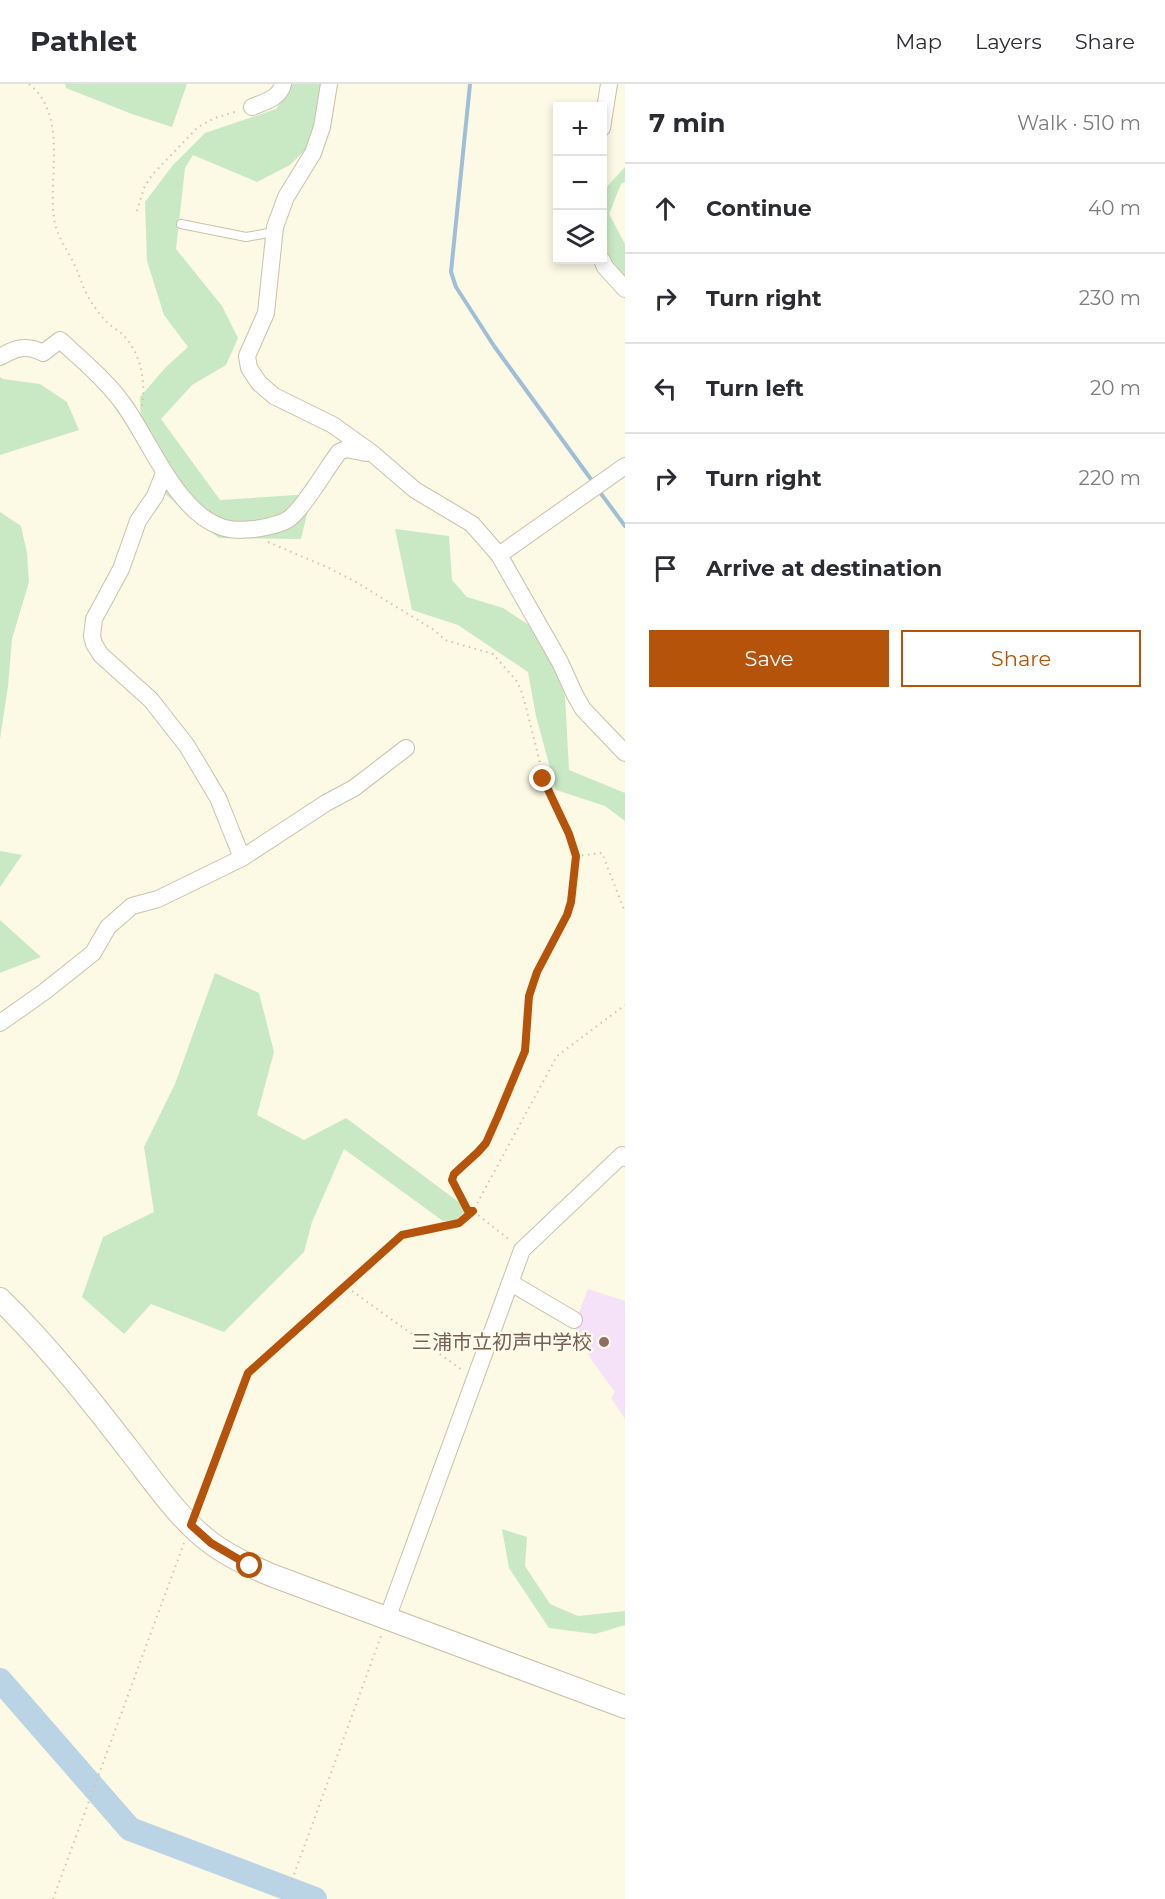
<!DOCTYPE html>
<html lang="en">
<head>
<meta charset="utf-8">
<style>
	:root { --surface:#fff; --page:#f7f7f7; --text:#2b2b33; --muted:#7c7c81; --line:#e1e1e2; --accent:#b45309 }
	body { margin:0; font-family:Montserrat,"Noto Sans JP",sans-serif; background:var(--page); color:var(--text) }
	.controls { position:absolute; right:18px; top:18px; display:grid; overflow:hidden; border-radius:0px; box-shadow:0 3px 9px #0003 }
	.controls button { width:54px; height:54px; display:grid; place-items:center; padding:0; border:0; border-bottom:2px solid var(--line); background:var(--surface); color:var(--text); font:30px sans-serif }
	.stop { position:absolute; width:18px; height:18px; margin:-14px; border:4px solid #b45309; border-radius:50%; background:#fff }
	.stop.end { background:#b45309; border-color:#fff; box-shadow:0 2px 6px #0008 }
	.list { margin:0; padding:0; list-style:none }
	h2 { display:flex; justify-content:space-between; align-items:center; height:78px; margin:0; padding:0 24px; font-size:26px }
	h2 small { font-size:20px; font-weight:400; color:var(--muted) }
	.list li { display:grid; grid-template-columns:39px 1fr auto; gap:18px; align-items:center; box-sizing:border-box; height:90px; padding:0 24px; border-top:2px solid var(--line) }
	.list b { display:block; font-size:22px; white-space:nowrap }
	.list em { font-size:20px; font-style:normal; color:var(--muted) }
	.actions { display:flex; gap:12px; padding:18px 24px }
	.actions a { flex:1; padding:14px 0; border:2px solid var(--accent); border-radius:0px; text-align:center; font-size:21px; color:var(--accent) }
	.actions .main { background:var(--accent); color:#fff }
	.icon { flex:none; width:33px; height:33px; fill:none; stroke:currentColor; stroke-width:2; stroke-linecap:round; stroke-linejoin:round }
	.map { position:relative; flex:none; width:625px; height:1815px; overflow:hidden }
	header { display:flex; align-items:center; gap:36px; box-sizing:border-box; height:84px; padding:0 30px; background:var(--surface); border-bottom:2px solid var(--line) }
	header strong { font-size:28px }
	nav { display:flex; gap:33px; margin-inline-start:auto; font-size:21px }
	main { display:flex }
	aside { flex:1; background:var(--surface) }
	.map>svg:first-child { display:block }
	.education { fill:#f6e2f8 }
	.green { fill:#c9e9c4 }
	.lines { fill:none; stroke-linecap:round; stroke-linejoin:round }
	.stream { stroke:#a0bfd7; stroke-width:4 }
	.river { stroke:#bad3e5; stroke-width:24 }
	.lane-casing { stroke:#cac1a9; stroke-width:10 }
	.street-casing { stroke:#cac1a9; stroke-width:18 }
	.secondary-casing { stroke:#cbc0a5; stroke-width:24 }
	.path { stroke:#d6c4a0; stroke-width:2; stroke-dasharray:1.5 4.5; stroke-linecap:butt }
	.lane { stroke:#fff; stroke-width:8 }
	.street { stroke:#fff; stroke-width:16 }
	.secondary { stroke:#fff; stroke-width:22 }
	.route { stroke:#b45309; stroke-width:8 }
	.education-dot { fill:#8d6e63; stroke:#fffceb; stroke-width:2 }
	.labels { text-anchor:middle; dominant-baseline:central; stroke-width:4.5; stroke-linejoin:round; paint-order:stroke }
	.education-label { font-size:20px; fill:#785e54; stroke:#fffceb; text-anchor:end }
</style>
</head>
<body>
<header>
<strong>Pathlet</strong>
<nav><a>Map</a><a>Layers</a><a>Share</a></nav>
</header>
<main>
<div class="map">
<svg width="625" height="1815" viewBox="0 0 625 1815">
	<rect width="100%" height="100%" fill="#fcf9e5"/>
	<!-- education -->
	<path class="education" d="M588,1205L625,1217V1335L611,1314L615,1308L591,1275L574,1242Z"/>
	<!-- green -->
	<path class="green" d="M65,0H187L172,43L132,30L66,4Z
		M280,0H323L312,59L290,81L257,98L193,71L185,84L176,165L222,222L238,254L226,281L192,301L161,335L220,416L312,410L301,455L219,454L190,432L159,404L141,341L140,313L166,283L188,263L164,231L147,177L145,118L173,81L205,49L276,25L285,11Z
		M625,83V98L621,100L609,130L625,160V197L611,181L603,165L602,108Z
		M0,293L3,295L40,300L67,318L79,346L0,371Z
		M0,428L21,442L27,469L29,498L12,555L8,602L0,655Z
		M395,445L449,452L452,496L467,513L503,524L541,549L565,612L569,686L625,709V737L605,722L556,706L536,632L528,588L458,541L412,526Z
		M0,767L22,771L0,803Z
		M0,836L41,873L0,889Z
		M215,889L259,909L274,968L257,1031L304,1056L346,1034L468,1125L456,1136L443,1137L344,1065L312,1138L304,1168L224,1248L151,1220L124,1250L82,1213L103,1153L154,1128L144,1063L175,1000Z
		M502,1445L527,1453L525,1482L550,1520L578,1532L625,1527V1541L595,1550L549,1544L509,1484Z"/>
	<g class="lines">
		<!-- stream -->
		<path class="stream" d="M470,0L451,188L456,203L494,262L593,398
			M599,407L625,442"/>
		<!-- river -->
		<path class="river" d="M0,1596L130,1745L315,1815"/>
		<defs>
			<path id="lane" d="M181,140L246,153L274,148"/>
			<path id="street" d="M329,0L322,43L313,69L286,113L275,143L266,229L247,272L249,284L259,299L274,312L333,341L372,369L415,406L472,440L499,471L560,578L575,611L583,625L625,669
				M252,23C264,18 280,14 283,0
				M602,44L609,0
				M602,176L605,183L625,205
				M0,273C15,264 27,260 43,269L60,256C82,276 107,297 124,321C150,357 176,426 219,442C230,447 243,446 255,445C266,443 281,441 290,434C305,422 326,385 339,368L346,365L366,369
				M164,389L155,412L138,437L121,485L94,535L92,552L94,560L101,571L151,616L187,662L218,714L242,774
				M499,471L625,382
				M0,939L44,908L93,869L108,843L132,822L158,815L242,774L326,719L354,704L406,664
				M511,1199L574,1236
				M387,1535L522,1166L622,1071L625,1074"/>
			<path id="secondary" d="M0,1215C48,1262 89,1314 130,1367C155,1399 179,1435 211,1459C230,1473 250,1482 271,1491L625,1623"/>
		</defs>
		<!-- lane casing -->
		<use href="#lane" class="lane-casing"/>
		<!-- street casing -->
		<use href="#street" class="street-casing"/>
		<!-- secondary casing -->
		<use href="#secondary" class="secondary-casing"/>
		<!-- path -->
		<path class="path" d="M29,0C68,31 48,91 54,134C56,151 67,165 74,180C82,197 84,209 96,225C100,230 103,235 108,239C112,243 118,246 122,250C141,268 146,298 142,322
			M137,127L144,104L152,91L198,43L215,34L238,27
			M268,458L329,484L356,498L434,546L445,556L493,570L516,596L521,606L526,623L544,695L576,772L571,818L567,831L537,888L529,912L525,967L486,1059C477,1070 455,1084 452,1096L469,1127H473L511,1157
			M576,772L602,769L625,828
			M345,1202L402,1151L459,1139L473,1127L557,972L625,921
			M198,1423L248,1289L345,1202L462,1286
			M292,1796L381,1552
			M53,1815L184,1459"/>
		<!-- lane -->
		<use href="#lane" class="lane"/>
		<!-- street -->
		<use href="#street" class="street"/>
		<!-- secondary -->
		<use href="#secondary" class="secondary"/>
	</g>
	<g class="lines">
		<!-- route -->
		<path class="route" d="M250,1482L211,1459L191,1441L248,1289L402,1151L459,1139L473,1127H468L452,1096L454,1090L478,1068L486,1059L498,1032L525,967L529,912L537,888L567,831L571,818L576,772L569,750L543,695"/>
	</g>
	<!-- markers -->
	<circle class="education-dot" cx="604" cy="1258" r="6"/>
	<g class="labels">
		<!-- education labels -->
		<g class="education-label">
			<text x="592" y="1258">三浦市立初声中学校</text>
		</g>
	</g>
</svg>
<div class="controls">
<button>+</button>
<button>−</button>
<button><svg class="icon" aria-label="layers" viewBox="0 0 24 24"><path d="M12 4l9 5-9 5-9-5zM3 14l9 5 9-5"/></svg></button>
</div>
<div class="stop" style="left:250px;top:1482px"></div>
<div class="stop end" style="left:543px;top:695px"></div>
</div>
<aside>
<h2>7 min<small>Walk · 510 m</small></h2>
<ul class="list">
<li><svg class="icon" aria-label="ahead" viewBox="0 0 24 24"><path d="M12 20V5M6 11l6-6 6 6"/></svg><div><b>Continue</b></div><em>40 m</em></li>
<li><svg class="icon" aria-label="right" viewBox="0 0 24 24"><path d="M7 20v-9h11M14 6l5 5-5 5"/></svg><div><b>Turn right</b></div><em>230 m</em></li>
<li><svg class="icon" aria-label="left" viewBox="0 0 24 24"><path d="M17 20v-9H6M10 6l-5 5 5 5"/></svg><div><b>Turn left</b></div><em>20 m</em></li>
<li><svg class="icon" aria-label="right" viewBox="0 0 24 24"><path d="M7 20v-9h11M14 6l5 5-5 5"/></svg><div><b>Turn right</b></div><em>220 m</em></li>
<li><svg class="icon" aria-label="arrive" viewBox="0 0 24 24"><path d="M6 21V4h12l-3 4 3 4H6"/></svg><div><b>Arrive at destination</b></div></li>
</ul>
<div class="actions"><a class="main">Save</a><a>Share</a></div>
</aside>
</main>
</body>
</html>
